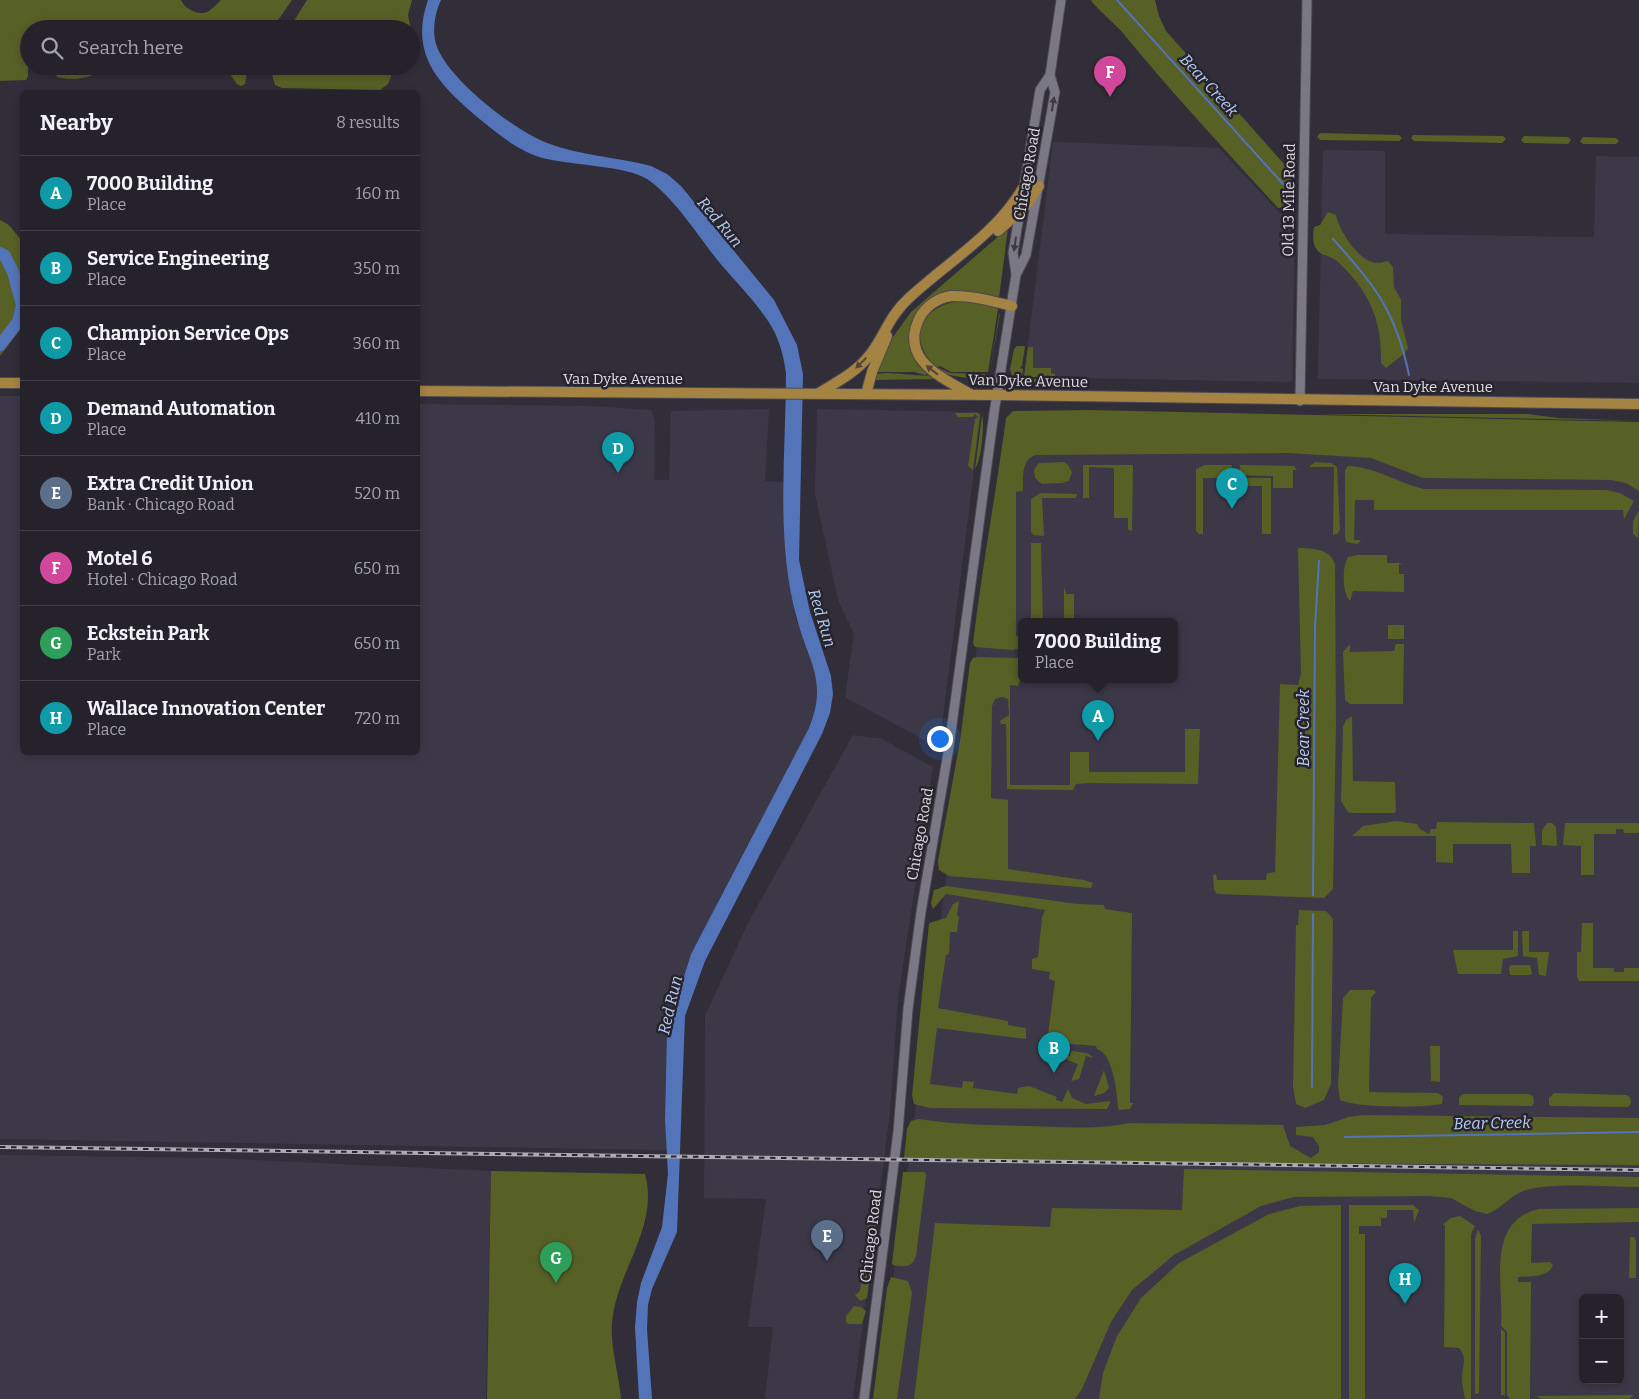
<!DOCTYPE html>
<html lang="en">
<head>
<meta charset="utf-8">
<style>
	:root { --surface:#25222b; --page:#2d2a33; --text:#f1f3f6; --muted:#a3a4a9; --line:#423f47; --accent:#f59c96 }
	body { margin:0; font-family:Bitter,serif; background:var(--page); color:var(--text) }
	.controls { position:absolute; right:15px; bottom:15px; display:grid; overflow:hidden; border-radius:8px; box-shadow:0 2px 8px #0003 }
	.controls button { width:45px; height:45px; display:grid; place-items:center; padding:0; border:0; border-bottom:1px solid var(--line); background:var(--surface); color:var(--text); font:25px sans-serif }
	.you { position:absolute; left:939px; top:738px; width:18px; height:18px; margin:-12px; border:4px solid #fff; border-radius:50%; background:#1a73e8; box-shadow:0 0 0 8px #1a73e833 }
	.badge { display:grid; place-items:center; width:32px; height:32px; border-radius:50%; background:var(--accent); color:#fff; font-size:16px; font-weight:700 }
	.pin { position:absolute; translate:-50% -41px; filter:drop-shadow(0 1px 2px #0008) }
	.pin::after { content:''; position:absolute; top:26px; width:18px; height:15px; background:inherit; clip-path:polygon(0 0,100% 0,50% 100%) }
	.popup { position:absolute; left:1018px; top:618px; width:160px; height:65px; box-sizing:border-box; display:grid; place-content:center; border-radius:8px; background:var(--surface); filter:drop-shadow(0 1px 4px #0005); font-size:16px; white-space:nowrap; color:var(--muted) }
	.popup b { font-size:19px; color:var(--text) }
	.popup::after { content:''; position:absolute; left:50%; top:100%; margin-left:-10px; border:10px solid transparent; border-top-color:var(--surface) }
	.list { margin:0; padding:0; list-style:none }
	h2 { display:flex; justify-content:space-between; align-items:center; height:65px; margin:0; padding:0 20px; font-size:21px }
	h2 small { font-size:16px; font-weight:400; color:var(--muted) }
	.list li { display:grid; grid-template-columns:32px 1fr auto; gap:15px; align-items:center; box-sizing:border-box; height:75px; padding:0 20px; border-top:1px solid var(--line) }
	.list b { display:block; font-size:19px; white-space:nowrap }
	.list p { margin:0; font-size:16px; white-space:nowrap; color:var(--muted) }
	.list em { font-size:16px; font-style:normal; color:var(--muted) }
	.icon { flex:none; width:28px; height:28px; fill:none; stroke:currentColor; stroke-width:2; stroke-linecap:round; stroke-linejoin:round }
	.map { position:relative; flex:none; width:1639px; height:1399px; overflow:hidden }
	.search { position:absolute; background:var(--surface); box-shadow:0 2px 8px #0003; left:20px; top:20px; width:400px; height:55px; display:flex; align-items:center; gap:12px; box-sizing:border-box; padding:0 18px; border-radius:28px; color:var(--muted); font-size:19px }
	.panel { position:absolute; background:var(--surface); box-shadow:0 2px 8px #0003; left:20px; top:90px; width:400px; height:665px; border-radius:8px }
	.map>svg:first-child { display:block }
	.built { fill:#3c3848; fill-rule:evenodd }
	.green { fill:#576025 }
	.water { fill:#5374b9 }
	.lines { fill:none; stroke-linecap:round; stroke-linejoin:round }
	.stream { stroke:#5374b9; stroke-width:2 }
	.river { stroke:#5374b9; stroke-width:12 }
	.secondary-casing { stroke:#4c4952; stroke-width:11 }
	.primary-casing { stroke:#4c4952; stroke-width:12 }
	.secondary { stroke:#7b7885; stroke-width:9 }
	.primary { stroke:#a58342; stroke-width:10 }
	.rail-casing { stroke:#adabb3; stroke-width:4 }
	.rail { stroke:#27242e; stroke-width:2; stroke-dasharray:5.5; stroke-linecap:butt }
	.oneway { fill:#3c3944 }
	.oneway2 { fill:#534535 }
	.labels { text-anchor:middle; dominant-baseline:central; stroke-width:5; stroke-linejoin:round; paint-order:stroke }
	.street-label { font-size:15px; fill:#dddbe2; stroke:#27242e }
	.water-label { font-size:16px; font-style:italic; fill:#b9cdf3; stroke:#27242e }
</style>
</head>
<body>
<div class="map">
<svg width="1639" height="1399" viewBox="0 0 1639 1399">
	<rect width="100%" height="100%" fill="#312e39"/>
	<!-- built -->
	<path class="built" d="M1053,142L1219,148L1281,214L1295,216L1292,382L1024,377Z
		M1323,150L1385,151V234L1594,237L1596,156L1639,157V383L1318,379Z
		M0,396H22V752H418V404L590,406L651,410L655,419L654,480H669L671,411L769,409L765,481L785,482L784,531L791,592L796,619L817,679L819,694L816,711L809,728L691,954L678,992L667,1030L665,1120L667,1150L0,1139Z
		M817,409L978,412L981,415L939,748L845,697L854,634L838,600L815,494Z
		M1011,415L1639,422V1399H877L990,547ZM1022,622H1174V680H1022ZM1583,1298H1620V1380H1583Z
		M853,735L882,739L933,767L898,999L890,1112L853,1399H765L773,1327H748L766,1199L704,1198L705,1016L748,923Z
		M0,1155L213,1158L491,1171L486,1399H0Z"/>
	<!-- green -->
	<path class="green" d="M0,0H181C185,9 199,17 209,11C213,8 217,4 221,0H292L272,29H29L28,76L26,80L0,81Z
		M307,0H412L408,15L411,29H289Z
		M1091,0H1155L1159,16L1166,31L1292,173L1291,198L1283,208H1278C1225,150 1172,93 1122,32C1117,26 1092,4 1091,0Z
		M53,66H105C96,79 71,81 57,77Z
		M224,66H248L245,84L241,86L237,84Z
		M270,66H395L388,84L380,90L282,88L275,85Z
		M1320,133L1399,135L1402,138L1399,141L1320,140L1317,137Z
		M1413,135L1503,136L1506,139L1502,143L1414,141L1411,138Z
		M1524,136L1568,137L1571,140L1568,144L1524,143L1521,140Z
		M1583,137L1616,138L1619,141L1616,144H1583L1580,141Z
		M1328,212L1336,215C1339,230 1356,257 1372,262C1378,264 1382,262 1388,261L1393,267L1394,288L1401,299V320L1408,348L1405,353L1386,368L1381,363C1382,319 1369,291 1337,261C1331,256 1322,256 1317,250C1312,244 1313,234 1314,227L1320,225Z
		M0,220L9,225L22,241V327L0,356Z
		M1008,228L999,298L964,294L917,312C908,329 906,350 919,366C922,370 926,371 929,373L925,375L914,372H877L893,337L911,312Z
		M963,300L992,305L998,309L988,372H951L940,366L936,368C905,335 921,306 963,300Z
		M1000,313L990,372L999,314Z
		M1017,346H1025L1022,366L1020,368L1023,369L1022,377L1012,376L1010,369L1014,349Z
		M1028,347H1033V368H1051V373L1055,374V377H1024Z
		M939,368L950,373L985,374V376C975,380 946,377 937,369Z
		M886,373C895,373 928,377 931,375L937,379L875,380L876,374Z
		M1023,379H1056L1053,382H1023Z
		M1090,410L1639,422V491L1626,483L1611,480L1423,478L1371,458L1288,453L1035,455C1021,461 1023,477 1023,491L1016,492V636L1022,637L1020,648L1013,650L975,647L973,643C982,567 996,493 1006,418L1013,411Z
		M955,413H978L980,415L973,470L968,466L975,419L978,417L975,414L973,417H958Z
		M1318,414H1528L1558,418L1639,421Z
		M982,415C985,424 981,462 975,469Z
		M1064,462L1068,465L1072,472L1069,481L1062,483L1042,484L1035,478L1034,470L1039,463Z
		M1315,462L1331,463L1337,467L1340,530L1337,534L1333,535L1334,467H1309Z
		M1083,465H1133L1132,531L1128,530V518H1114V468L1089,467V498H1083Z
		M1205,465H1232L1230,478H1203V534H1199L1196,531V469Z
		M1240,465L1294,466L1297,470H1293V488H1273V476L1239,475Z
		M1348,466C1376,467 1398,483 1424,489L1606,490L1620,493L1634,501L1624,519L1623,510H1374V500H1355L1354,540H1361L1358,544L1346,542L1345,536V470Z
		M1239,478H1271V534H1262V486H1239Z
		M1040,493L1077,494L1076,498H1042L1044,536L1034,535L1031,532V499Z
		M1639,510L1638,538L1633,534V521Z
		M1031,543H1041L1043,622H1031Z
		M1298,548C1312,548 1332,549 1335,565L1336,725L1333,889L1324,898L1217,894L1214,890L1213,875L1216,874L1217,880H1266L1267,873L1275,872L1280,684L1298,685L1301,673Z
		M1358,555H1387V563H1404L1399,564V574H1404V592L1353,591L1350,601C1342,593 1342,566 1348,557Z
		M1064,587L1066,594H1074V619H1071L1070,622H1064Z
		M1388,625H1404V639H1388Z
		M1350,644V652L1394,651L1396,644H1404L1403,704H1350L1345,700L1343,652Z
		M978,657L1022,658V676L1018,686L1010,685V785H1070V752H1089V772H1185V729H1200L1198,784L1091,783L1076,784L1073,790L1007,789L1006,724H1001L1000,721L1009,715L1008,699L1002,697L995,699L992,706L991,798L1008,800V869L1084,880L1093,883L1091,888L949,876L939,870L938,861L960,741L970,663L973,658Z
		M1352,716L1353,781L1395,782L1396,811L1394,813H1353L1348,812L1341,801L1343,727L1346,720Z
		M1396,821L1417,824L1420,829L1429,834L1431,829H1436L1437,822L1534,823L1536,846H1530V873H1512L1511,844H1453V863L1436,862V836H1352L1363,826Z
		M1547,823H1552L1556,827L1557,846L1542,845V830Z
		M1565,823H1639V833H1624L1623,829H1616V834H1594V875H1581V846L1563,845Z
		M946,886L1078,904L1104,905L1105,909L1132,913L1130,1103H1133L1130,1109L1119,1110L1118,1108C1117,1093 1113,1053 1097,1049L1096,1046L1047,1042L1055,981L1049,979L1050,972L1032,969V959L1038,957L1042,917L1045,910L946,894L933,909L931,903L934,890Z
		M959,901L957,916L959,917L957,932H950L949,954L946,955L938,1008L1008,1021V1025L1026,1028V1039L937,1028L930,1084L962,1088L963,1081L974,1082L973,1088L1017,1094L1018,1088L1029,1086L1057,1097L1056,1100L1062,1102L1068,1089L1072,1098L1086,1104L1109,1101L1110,1103L1107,1109L930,1108L914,1104L912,1095L929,923L946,918L953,904Z
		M1299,910L1326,911L1333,919L1331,1084L1324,1100L1305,1108L1296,1104L1293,1087L1296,925H1298Z
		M1582,923H1593V968H1614V972H1624V968H1639V981H1579L1577,977V952H1581Z
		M1513,931H1518V956L1503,959L1501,974H1458L1453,950H1513Z
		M1522,931H1529V952H1549L1546,976L1539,975L1537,958L1523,956Z
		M1511,965H1530L1532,973L1530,975H1510L1509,967Z
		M1350,990H1374L1376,992L1371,998L1369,1092L1438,1093L1443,1097L1442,1104C1421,1108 1358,1108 1340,1100L1338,1086L1343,998Z
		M1430,1046H1440V1082L1431,1081Z
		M1071,1051L1087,1053L1094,1058L1086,1056L1079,1079L1071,1081L1078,1064L1057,1056H1070Z
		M1104,1070L1109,1088L1104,1093L1094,1096Z
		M1554,1093L1626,1095L1630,1097L1631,1103L1628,1107L1552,1106L1549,1105V1098Z
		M1464,1094H1528L1533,1096L1534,1102L1532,1106L1459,1105V1097Z
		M1363,1115L1639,1118V1165L1244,1163L904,1158L907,1129L911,1121L919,1119C956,1125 992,1125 1030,1126C1063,1127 1097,1130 1130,1123L1283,1125L1290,1146L1311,1158L1319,1152V1146L1313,1137L1296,1135V1127L1325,1125L1349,1117Z
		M1184,1169L1639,1177V1187C1608,1187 1554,1182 1526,1190C1510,1195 1500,1210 1487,1214L1475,1211L1451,1198L1429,1196L1294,1197L1261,1206L1174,1255L1132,1290L1111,1322L1082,1389L1075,1399H914L935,1223L1050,1227L1052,1208L1182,1210Z
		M491,1171L645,1174C659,1224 620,1268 613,1315C608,1342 619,1372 621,1399H487Z
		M903,1172H925L926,1176L916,1256C912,1268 905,1267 893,1265L892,1263Z
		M1341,1205V1399H1099L1103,1373L1117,1336L1141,1298L1179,1263L1269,1214L1300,1206Z
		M1349,1205H1413L1419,1210L1414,1223L1413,1210H1387V1218H1381V1226H1359V1234H1365V1399H1349Z
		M1639,1208V1222L1532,1224L1531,1263L1550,1262L1553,1265C1548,1278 1530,1276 1518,1277V1282H1531L1530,1399H1510L1507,1395V1332L1501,1326C1504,1285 1485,1221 1539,1209Z
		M1460,1216L1475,1226L1471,1234V1399H1465C1464,1392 1462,1386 1462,1379C1462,1366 1468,1358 1459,1348L1444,1347L1445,1226L1443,1224L1451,1218Z
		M868,1219L875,1220L877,1225L867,1298L860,1301L855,1295L860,1291L869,1228L865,1224Z
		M1478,1229L1481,1236L1479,1393L1475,1394V1239Z
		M1630,1237H1634L1636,1241V1278H1629Z
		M891,1277L908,1281L912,1293L897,1399H873L887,1288Z
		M854,1306L861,1307L866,1311L862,1324H848L846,1322V1316Z
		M1501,1329L1505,1332V1395H1501Z
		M1634,1395L1629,1399H1541L1537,1396Z"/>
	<!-- water -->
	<path class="water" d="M428,0H441C435,12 432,31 436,44C446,78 515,131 547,143C580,156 618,157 651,166L667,174L681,186L774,300L797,345L803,374L799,560L810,612L831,676L833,694L830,713L822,734L705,961L685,1016L677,1232L652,1289L648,1305L647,1329L652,1399H639L635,1328L637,1302L641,1283L662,1227L668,1174L665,1120L667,1030L691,954L809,728C828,681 809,664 797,619C775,540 786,454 786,373C784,359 781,346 775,333C761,306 738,285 719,262C698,236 674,197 647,179C627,166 572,165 547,159C521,153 502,137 482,121C442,87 408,57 428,0Z"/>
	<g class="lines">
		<!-- stream -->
		<path class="stream" d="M1117,0L1284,185
			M1333,239C1375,285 1396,312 1409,375
			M1313,895L1315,627L1319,561
			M1312,1087L1313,914
			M1345,1137L1639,1132"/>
		<!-- river -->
		<path class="river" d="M0,253L5,256L13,272L22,305L18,322L0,345"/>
		<defs>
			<path id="secondary" d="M1016,275L1026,255L1045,149L1055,92L1050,75
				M1300,401L1307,0
				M864,1399L898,1132L908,1009L921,912L949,747L994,413L1016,275L1013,253L1040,90L1050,75L1061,0"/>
			<path id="primary" d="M998,231L1026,206L1039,186
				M0,383H22
				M418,391L997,395L1639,404
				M819,393C835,383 855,373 868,357C884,338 888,317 909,298C948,262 996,234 1023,188
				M866,394L872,372L887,336
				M972,395C943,378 898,360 920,317C926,306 938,298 951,296C970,295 992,301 1012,306"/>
		</defs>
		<!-- secondary casing -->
		<use href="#secondary" class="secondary-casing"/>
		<!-- primary casing -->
		<use href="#primary" class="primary-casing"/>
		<!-- secondary -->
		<use href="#secondary" class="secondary"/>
		<!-- primary -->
		<use href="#primary" class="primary"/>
		<defs>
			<path id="rail" d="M0,1147L1639,1170"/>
		</defs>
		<!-- rail casing -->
		<use href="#rail" class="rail-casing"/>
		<!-- rail -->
		<use href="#rail" class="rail"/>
	</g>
	<!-- one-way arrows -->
	<defs><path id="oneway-solid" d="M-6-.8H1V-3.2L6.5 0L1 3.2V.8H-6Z" transform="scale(1.25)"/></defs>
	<g class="oneway">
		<use href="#oneway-solid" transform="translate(1053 104) rotate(-81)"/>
		<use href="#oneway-solid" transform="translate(1015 244) rotate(98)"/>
	</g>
	<g class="oneway2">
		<use href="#oneway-solid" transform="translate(861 363) rotate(136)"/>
		<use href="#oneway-solid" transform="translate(932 370) rotate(-142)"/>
	</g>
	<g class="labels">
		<!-- street labels -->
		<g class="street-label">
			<text transform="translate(1027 174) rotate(-80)">Chicago Road</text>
			<text transform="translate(1289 200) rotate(-89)">Old 13 Mile Road</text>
			<text x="623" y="379">Van Dyke Avenue</text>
			<text transform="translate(1028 381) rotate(1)">Van Dyke Avenue</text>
			<text x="1433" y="387">Van Dyke Avenue</text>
			<text transform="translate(920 834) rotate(-80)">Chicago Road</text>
			<text transform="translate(871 1236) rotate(-83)">Chicago Road</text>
		</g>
		<!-- water labels -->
		<g class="water-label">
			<text transform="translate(1209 85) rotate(48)">Bear Creek</text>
			<text transform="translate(720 222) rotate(50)">Red Run</text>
			<text transform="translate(822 618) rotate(73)">Red Run</text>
			<text transform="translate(1303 728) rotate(-90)">Bear Creek</text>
			<text transform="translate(670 1005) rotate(-77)">Red Run</text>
			<text transform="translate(1492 1123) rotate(-1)">Bear Creek</text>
		</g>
	</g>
</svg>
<div class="controls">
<button>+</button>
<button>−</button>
</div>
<div class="you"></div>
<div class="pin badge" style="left:1098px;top:741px;background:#0f9aa8">A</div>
<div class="popup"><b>7000 Building</b>Place</div>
<div class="pin badge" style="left:1054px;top:1073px;background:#0f9aa8">B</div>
<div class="pin badge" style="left:1232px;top:509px;background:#0f9aa8">C</div>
<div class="pin badge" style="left:618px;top:473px;background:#0f9aa8">D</div>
<div class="pin badge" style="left:827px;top:1261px;background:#5c6f8a">E</div>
<div class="pin badge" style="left:1110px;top:97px;background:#d1479c">F</div>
<div class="pin badge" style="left:556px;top:1283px;background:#2e9e5b">G</div>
<div class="pin badge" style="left:1405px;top:1304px;background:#0f9aa8">H</div>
<div class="search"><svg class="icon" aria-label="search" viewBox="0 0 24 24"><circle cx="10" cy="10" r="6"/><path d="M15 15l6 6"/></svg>Search here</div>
<section class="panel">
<h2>Nearby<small>8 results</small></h2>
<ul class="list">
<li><span class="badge" style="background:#0f9aa8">A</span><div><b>7000 Building</b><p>Place</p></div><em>160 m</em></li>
<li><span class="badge" style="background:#0f9aa8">B</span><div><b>Service Engineering</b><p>Place</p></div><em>350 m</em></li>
<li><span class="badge" style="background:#0f9aa8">C</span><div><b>Champion Service Ops</b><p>Place</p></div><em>360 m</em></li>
<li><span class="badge" style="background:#0f9aa8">D</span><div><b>Demand Automation</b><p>Place</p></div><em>410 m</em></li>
<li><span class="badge" style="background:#5c6f8a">E</span><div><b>Extra Credit Union</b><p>Bank · Chicago Road</p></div><em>520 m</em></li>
<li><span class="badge" style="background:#d1479c">F</span><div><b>Motel 6</b><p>Hotel · Chicago Road</p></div><em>650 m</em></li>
<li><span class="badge" style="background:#2e9e5b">G</span><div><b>Eckstein Park</b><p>Park</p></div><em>650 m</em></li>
<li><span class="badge" style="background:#0f9aa8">H</span><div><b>Wallace Innovation Center</b><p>Place</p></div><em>720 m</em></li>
</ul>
</section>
</div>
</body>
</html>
